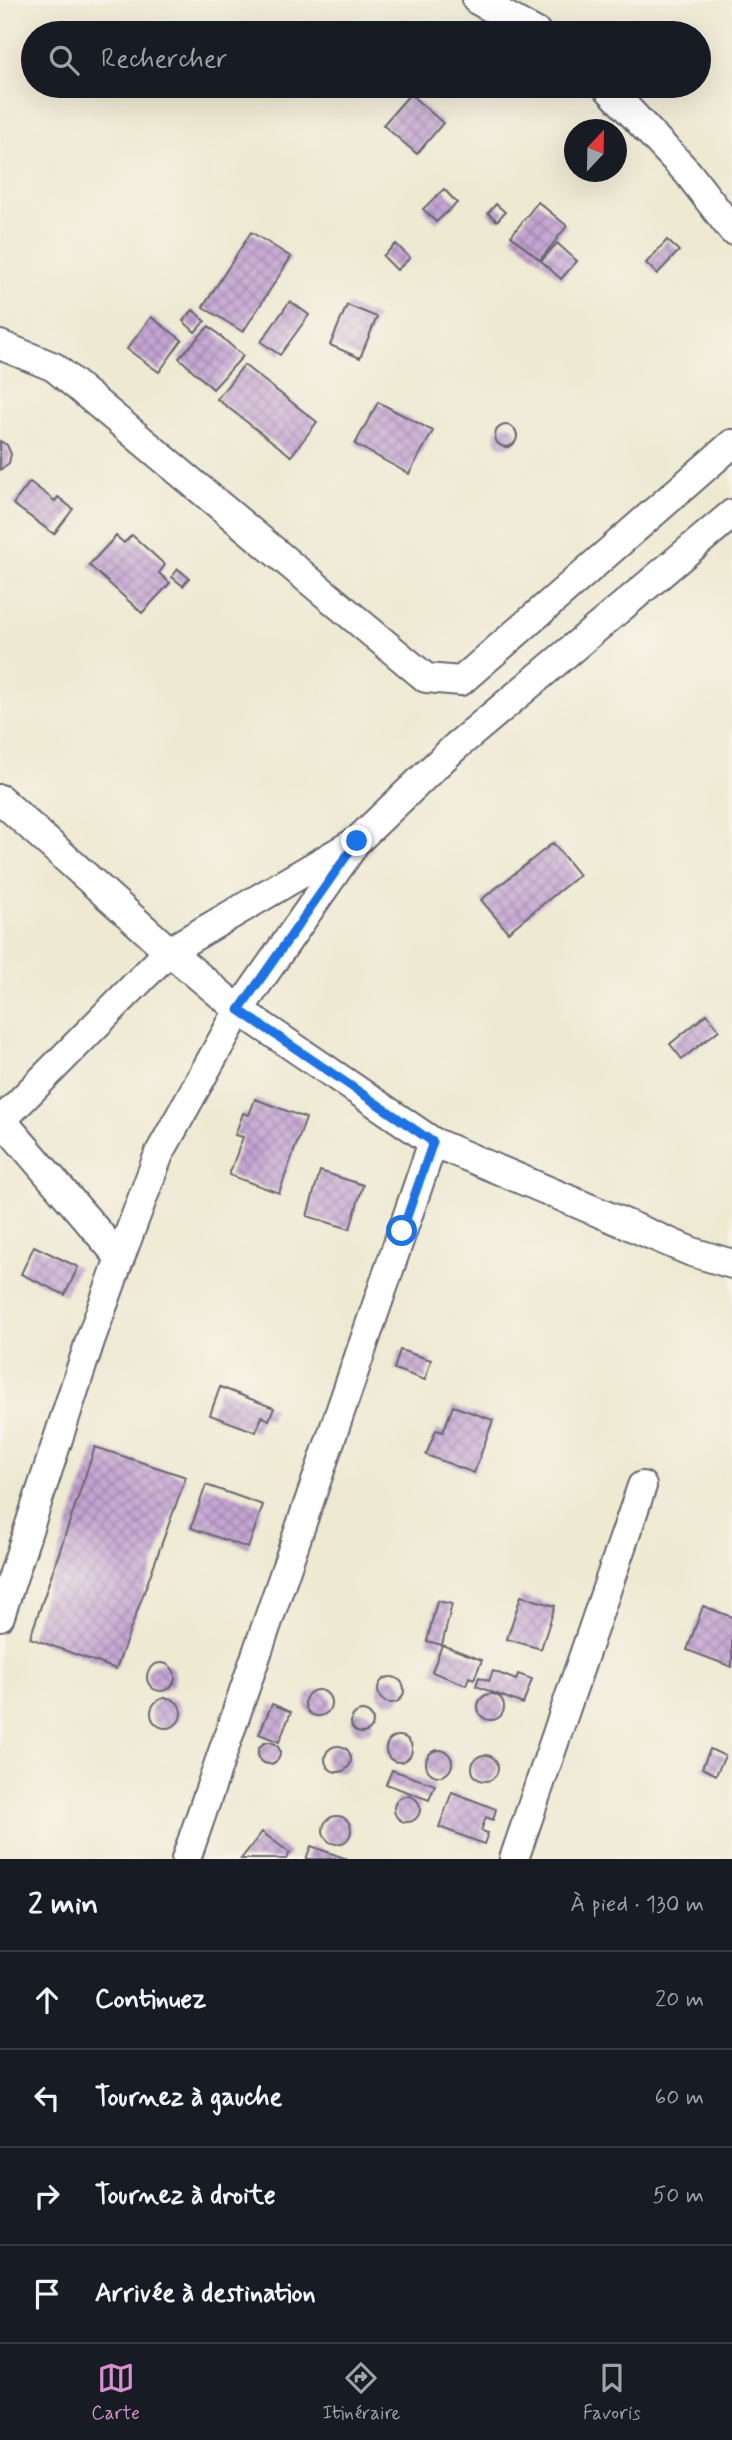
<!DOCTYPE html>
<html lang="fr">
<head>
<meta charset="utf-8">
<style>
	:root { --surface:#171b24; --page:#242831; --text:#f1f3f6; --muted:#9ea1a6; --line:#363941; --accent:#d690ce }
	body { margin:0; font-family:Mynerve,sans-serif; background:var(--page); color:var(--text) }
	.compass { position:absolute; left:564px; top:119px; width:63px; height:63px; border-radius:50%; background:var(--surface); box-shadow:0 7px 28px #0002; rotate:22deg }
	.stop { position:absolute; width:21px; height:21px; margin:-16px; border:5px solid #1a73e8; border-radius:50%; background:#fff }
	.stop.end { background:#1a73e8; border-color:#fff; box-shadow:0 2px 7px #0008 }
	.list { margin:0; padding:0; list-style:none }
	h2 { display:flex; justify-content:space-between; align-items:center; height:91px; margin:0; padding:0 28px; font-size:30px }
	h2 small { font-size:23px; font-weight:400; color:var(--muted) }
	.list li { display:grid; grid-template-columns:46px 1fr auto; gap:21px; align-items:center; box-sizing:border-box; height:98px; padding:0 28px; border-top:2px solid var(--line) }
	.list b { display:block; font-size:26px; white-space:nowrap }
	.list em { font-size:23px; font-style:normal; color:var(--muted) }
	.icon { flex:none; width:38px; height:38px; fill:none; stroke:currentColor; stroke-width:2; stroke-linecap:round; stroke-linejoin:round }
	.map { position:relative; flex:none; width:732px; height:1859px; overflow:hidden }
	.search { position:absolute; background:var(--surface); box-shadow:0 7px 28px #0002; left:21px; right:21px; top:21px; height:77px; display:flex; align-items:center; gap:18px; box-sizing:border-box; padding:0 24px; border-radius:38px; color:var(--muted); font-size:26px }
	.sheet { height:483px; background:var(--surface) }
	nav { display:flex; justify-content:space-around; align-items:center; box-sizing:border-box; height:98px; border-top:2px solid var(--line); background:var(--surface); font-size:19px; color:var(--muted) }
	nav a { display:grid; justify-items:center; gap:4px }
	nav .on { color:var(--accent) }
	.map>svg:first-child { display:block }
	.building { fill:url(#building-cross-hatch) }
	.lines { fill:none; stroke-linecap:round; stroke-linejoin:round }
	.minor-casing { stroke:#696870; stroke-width:32 }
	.minor { stroke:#fff; stroke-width:28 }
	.route { stroke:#1a73e8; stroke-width:9 }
</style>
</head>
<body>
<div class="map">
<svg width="732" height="1859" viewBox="0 0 732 1859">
	<defs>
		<pattern id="building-cross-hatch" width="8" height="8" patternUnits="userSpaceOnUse" patternTransform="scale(1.75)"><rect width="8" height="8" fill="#c4a5d2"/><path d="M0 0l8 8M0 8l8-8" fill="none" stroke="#9f86ac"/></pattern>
	</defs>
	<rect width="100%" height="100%" fill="#f7f3e8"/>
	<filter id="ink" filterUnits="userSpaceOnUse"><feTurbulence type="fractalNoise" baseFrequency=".0143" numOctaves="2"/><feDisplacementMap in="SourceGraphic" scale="14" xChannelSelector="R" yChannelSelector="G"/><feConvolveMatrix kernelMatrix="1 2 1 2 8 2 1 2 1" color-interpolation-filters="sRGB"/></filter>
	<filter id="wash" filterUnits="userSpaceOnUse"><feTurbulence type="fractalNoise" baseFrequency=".00686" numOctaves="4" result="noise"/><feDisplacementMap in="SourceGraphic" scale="28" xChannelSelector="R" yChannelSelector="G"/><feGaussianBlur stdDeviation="1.57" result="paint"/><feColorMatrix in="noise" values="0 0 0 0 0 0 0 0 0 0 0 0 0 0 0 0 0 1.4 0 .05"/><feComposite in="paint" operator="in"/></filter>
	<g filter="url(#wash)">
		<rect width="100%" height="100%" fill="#eee9d1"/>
		<g id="blocks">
			<!-- building -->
			<path class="building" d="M410,94L443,123L417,154L383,125Z
				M444,189L457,203L436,222L423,209Z
				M538,202L567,226L540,260L511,236Z
				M496,204L505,212L497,221L488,213Z
				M251,232L291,257L243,332L203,307Z
				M667,240L679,251L657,274L646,263Z
				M557,243L577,261L561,279L541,261Z
				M396,244L410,258L397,270L383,256Z
				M290,301L309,315L280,355L261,342Z
				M347,305L377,317L360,358L330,345Z
				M193,310L205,321L195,332L183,321Z
				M151,317L182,340L159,372L127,349Z
				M209,326L243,356L213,389L179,358Z
				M244,365L317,422L291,456L217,399Z
				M378,402L433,431L409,474L355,444Z
				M495 436a11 11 0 1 1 22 0a11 11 0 1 1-22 0Z
				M0,441L7,445L11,454L9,463L0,470Z
				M30,482L55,501L58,497L73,509L54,534L13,504Z
				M132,535L165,565L159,573L170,583L142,613L89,565L116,536L124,543Z
				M178,569L189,578L183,586L172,577Z
				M553,843L579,875L508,932L481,900Z
				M707,1014L719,1030L682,1059L670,1044Z
				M255,1099L306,1118L279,1193L229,1175L243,1137L235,1135L243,1113L249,1115Z
				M320,1171L363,1185L350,1229L307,1216Z
				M34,1246L78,1267L65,1295L21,1274Z
				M400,1350L431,1360L425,1380L394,1369Z
				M220,1387L274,1408L269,1420L262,1416L256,1432L210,1415Z
				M453,1406L493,1420L474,1473L426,1455L436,1430L443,1432Z
				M95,1447L186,1477L116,1669L30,1638Z
				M206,1485L263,1505L248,1548L191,1528Z
				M521,1596L555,1606L541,1649L507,1639Z
				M437,1601L452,1604L442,1645L427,1641Z
				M703,1606L732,1617V1667L687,1650Z
				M442,1645L482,1660L474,1679L469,1677L466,1685L432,1672Z
				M147 1677a14 14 0 1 1 28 0a14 14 0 1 1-28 0Z
				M493,1671L516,1680L518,1674L532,1679L523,1704L476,1686L479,1677L489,1681Z
				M378 1690a13 13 0 1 1 26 0a13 13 0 1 1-26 0Z
				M305 1703a13 13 0 1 1 26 0a13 13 0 1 1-26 0Z
				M478 1707a13 13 0 1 1 26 0a13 13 0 1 1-26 0Z
				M151 1713a15 15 0 1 1 30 0a15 15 0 1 1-30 0Z
				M272,1704L291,1712L279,1742L259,1734Z
				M351 1722a11 11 0 1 1 22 0a11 11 0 1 1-22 0Z
				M386 1749a13 13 0 1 1 26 0a13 13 0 1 1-26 0Z
				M258 1753a11 11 0 1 1 22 0a11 11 0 1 1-22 0Z
				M325 1759a13 13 0 1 1 26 0a13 13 0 1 1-26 0Z
				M710,1749L725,1756L716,1775L702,1768Z
				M426 1763a13 13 0 1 1 26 0a13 13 0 1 1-26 0Z
				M472 1768a13 13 0 1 1 26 0a13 13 0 1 1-26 0Z
				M392,1770L435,1785L429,1800L386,1784Z
				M452,1792L496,1809L493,1820L486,1817L481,1831L488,1833L484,1844L439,1827Z
				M394 1809a13 13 0 1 1 26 0a13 13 0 1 1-26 0Z
				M323 1830a14 14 0 1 1 28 0a14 14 0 1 1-28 0Z
				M262,1832L290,1853L286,1859H241Z
				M311,1846L347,1859H306Z"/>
		</g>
	</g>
	<g filter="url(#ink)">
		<use href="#blocks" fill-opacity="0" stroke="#696870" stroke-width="2"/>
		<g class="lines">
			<defs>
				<path id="minor" d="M477,0L537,33
					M606,86L688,173L732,230
					M0,345L54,367L426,678L461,681L732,444
					M0,799L169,951L239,1010L433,1142L692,1252L732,1264
					M0,1118L120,1258L90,1341L0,1616
					M0,1122L169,951L357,841L453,749L732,514
					M120,1258L159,1154L239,1010L352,848
					M186,1859L433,1142
					M514,1859L642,1486"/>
			</defs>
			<!-- minor casing -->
			<use href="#minor" class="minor-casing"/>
			<!-- minor -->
			<use href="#minor" class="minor"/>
		</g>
	</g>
	<g class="lines" filter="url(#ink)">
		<!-- route -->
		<path class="route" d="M357,841L239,1010L433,1142L402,1231"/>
	</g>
</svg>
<svg class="compass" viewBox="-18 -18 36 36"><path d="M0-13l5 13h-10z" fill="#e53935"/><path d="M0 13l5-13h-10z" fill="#9ea1a6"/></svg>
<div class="stop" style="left:402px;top:1231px"></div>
<div class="stop end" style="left:357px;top:841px"></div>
<div class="search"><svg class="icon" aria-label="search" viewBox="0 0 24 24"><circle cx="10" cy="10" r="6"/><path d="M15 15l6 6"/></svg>Rechercher</div>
</div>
<section class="sheet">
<h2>2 min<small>À pied · 130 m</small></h2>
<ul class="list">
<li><svg class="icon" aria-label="ahead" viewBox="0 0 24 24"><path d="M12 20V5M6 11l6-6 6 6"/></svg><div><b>Continuez</b></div><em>20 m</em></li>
<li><svg class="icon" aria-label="left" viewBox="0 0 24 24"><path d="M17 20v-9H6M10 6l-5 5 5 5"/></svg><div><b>Tournez à gauche</b></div><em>60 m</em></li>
<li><svg class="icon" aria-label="right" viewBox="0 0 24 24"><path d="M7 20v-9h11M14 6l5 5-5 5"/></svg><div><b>Tournez à droite</b></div><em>50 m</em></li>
<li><svg class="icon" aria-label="arrive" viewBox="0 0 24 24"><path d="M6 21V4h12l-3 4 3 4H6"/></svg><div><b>Arrivée à destination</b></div></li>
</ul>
</section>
<nav>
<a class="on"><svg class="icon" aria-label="map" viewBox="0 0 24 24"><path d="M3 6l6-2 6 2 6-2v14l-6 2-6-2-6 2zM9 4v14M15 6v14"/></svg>Carte</a>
<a><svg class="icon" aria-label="directions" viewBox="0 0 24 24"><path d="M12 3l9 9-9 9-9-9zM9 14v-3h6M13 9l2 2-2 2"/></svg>Itinéraire</a>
<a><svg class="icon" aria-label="saved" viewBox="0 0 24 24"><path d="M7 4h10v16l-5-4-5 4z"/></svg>Favoris</a>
</nav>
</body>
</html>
